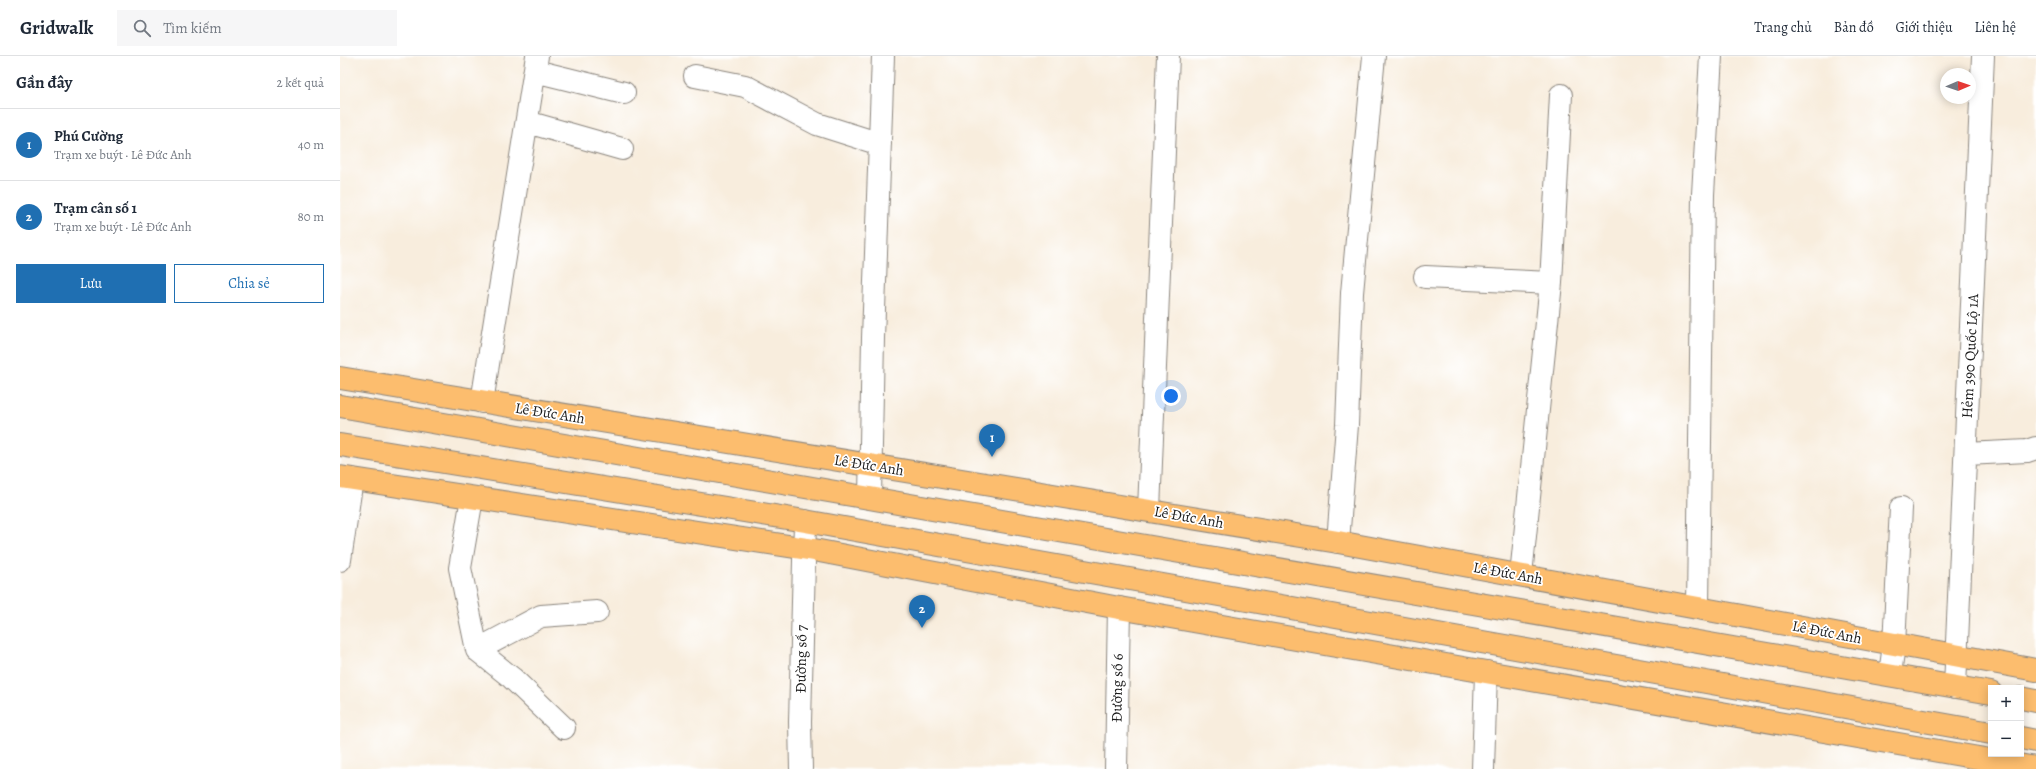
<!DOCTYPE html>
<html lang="vi">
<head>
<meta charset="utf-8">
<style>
	:root { --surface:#fff; --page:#f6f6f7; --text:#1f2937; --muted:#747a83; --line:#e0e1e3; --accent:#1f6fb2 }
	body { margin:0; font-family:Alegreya,serif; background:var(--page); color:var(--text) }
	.controls { position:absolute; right:12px; bottom:12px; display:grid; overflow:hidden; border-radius:0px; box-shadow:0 2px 10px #0003 }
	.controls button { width:36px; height:36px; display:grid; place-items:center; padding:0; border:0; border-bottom:1px solid var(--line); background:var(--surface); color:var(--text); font:20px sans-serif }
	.compass { position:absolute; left:1600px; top:12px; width:36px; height:36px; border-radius:50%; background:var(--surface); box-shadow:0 2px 10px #0003; rotate:88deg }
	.you { position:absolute; left:831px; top:340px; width:14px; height:14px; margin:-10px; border:3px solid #fff; border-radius:50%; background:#1a73e8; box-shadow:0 0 0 6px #1a73e833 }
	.badge { display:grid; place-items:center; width:26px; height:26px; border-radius:50%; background:var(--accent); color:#fff; font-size:13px; font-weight:700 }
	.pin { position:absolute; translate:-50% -33px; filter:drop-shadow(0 1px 2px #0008) }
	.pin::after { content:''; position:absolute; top:21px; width:14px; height:12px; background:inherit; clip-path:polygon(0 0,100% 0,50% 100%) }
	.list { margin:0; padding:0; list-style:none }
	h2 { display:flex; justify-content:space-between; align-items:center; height:52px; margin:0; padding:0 16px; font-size:17px }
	h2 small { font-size:13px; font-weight:400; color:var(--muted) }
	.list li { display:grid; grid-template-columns:26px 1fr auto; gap:12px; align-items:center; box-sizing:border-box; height:72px; padding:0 16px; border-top:1px solid var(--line) }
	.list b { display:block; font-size:15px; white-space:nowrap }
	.list p { margin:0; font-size:13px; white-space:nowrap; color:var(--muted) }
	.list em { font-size:13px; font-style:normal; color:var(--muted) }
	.actions { display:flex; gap:8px; padding:12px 16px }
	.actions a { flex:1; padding:9px 0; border:1px solid var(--accent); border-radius:0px; text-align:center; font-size:14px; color:var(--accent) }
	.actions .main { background:var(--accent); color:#fff }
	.icon { flex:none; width:22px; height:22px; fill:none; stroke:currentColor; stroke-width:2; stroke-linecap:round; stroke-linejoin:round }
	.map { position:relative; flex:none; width:1696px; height:713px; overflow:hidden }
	header { display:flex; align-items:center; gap:24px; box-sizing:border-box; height:56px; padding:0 20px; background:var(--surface); border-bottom:1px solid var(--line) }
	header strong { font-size:19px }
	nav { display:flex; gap:22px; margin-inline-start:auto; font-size:14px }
	.search { width:280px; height:36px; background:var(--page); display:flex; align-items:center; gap:10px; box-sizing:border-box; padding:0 14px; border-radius:0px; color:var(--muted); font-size:15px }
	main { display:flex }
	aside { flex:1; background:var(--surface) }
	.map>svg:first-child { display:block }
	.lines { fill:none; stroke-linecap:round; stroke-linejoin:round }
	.minor-casing { stroke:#8a847c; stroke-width:24 }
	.highway-casing { stroke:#8a847c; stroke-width:24 }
	.minor { stroke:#fff; stroke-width:22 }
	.highway { stroke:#fcbd6e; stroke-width:22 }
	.labels { text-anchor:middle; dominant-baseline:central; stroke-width:3.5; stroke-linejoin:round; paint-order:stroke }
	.street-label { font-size:15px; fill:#1c1c1c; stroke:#fff }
</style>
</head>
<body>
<header>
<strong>Gridwalk</strong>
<div class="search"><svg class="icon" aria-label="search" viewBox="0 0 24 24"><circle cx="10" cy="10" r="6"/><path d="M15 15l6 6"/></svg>Tìm kiếm</div>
<nav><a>Trang chủ</a><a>Bản đồ</a><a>Giới thiệu</a><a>Liên hệ</a></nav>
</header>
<main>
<aside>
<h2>Gần đây<small>2 kết quả</small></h2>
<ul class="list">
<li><span class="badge">1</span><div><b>Phú Cường</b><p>Trạm xe buýt · Lê Đức Anh</p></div><em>40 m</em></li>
<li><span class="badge">2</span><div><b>Trạm cân số 1</b><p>Trạm xe buýt · Lê Đức Anh</p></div><em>80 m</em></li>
</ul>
<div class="actions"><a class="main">Lưu</a><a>Chia sẻ</a></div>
</aside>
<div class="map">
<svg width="1696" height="713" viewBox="0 0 1696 713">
	<rect width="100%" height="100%" fill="#fff"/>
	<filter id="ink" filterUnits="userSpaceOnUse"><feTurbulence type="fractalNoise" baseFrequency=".025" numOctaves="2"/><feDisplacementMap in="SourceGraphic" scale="8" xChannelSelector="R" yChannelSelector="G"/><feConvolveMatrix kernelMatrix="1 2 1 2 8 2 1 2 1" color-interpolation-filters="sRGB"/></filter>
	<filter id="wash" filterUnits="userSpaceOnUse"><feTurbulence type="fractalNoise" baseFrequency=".012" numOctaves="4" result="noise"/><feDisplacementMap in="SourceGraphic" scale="16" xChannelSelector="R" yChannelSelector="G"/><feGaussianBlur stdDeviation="0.9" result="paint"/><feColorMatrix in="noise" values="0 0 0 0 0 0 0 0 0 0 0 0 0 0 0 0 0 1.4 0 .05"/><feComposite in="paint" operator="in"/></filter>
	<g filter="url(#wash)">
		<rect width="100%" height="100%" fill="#f8eddd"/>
	</g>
	<g filter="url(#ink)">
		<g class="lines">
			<defs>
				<path id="minor" d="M195,15L284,37
					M355,20L405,30L477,68L540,88
					M187,66L282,93
					M1085,221L1211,227
					M142,346L197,0
					M1626,398L1687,395L1696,392
					M530,441L533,282L543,0
					M132,442L120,512L137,594L172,622L224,672
					M809,454L828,0
					M998,486L1007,369L1012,237L1034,0
					M0,504L12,423
					M1181,519L1211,227L1221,39
					M1358,551L1363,138L1371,0
					M137,594L201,560L257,556
					M1550,618L1554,589L1561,452
					M1615,631L1643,0
					M461,713L460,666L465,465
					M776,713L779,552
					M1143,713L1146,616"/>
				<path id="highway" d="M0,322L998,486L1696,614
					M0,350L1651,637
					M0,389L465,465L1651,677
					M0,421L474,494L779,552L1696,712
					M1681,642L1696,645
					M1681,682L1696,685"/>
			</defs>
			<!-- minor casing -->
			<use href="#minor" class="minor-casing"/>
			<!-- highway casing -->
			<use href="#highway" class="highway-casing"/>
			<!-- minor -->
			<use href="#minor" class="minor"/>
			<!-- highway -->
			<use href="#highway" class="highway"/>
		</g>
	</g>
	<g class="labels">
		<!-- street labels -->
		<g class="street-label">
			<text transform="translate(1630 300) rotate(-87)">Hẻm 390 Quốc Lộ 1A</text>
			<text transform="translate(210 357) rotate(9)">Lê Đức Anh</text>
			<text transform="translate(529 409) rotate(9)">Lê Đức Anh</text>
			<text transform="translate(849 461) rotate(10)">Lê Đức Anh</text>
			<text transform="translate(1168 517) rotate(10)">Lê Đức Anh</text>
			<text transform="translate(1487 576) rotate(11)">Lê Đức Anh</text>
			<text transform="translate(461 603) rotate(-89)">Đường số 7</text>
			<text transform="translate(777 632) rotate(-89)">Đường số 6</text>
		</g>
	</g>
</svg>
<div class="controls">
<button>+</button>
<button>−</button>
</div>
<svg class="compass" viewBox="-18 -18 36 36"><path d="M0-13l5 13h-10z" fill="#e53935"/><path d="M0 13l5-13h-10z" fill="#747a83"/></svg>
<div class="you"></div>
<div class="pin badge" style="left:652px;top:401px">1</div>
<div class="pin badge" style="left:582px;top:572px">2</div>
</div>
</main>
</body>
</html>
